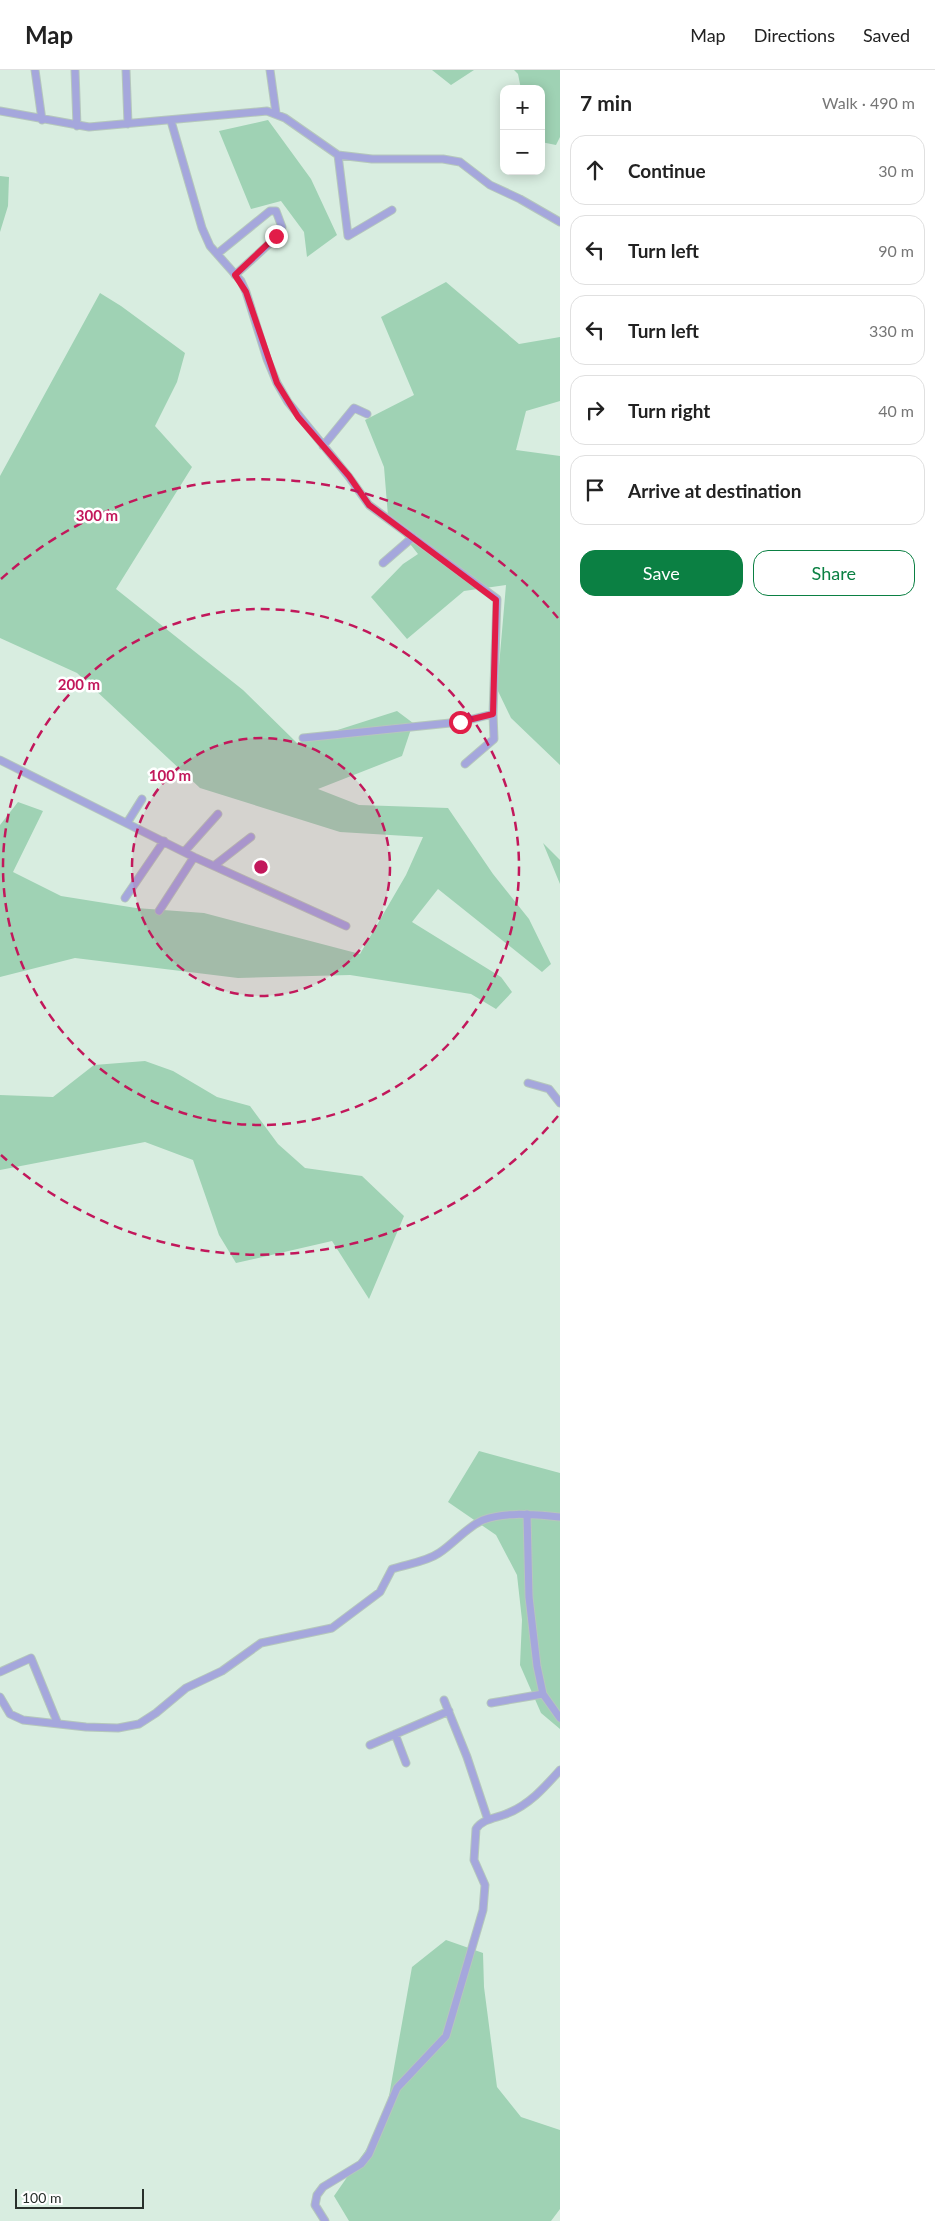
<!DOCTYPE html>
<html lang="en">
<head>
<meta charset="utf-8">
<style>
	:root { --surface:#fff; --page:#f2f2f2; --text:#222; --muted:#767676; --line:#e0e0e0; --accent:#0b8043 }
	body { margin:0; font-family:Lato,sans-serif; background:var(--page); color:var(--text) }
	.controls { position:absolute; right:15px; top:15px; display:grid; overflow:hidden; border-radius:10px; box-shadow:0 2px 12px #0003 }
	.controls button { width:45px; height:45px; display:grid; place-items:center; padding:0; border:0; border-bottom:1px solid var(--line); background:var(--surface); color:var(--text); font:25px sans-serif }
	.scale { position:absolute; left:15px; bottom:12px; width:129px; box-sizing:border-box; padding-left:5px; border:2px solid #28302b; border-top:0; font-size:14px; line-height:18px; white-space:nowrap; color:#28302b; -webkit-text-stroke:4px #fff; paint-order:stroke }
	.stop { position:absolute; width:15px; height:15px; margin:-11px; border:4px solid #e11d48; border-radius:50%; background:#fff }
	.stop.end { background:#e11d48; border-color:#fff; box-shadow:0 1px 5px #0008 }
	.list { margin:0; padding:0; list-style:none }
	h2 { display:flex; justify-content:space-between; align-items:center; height:65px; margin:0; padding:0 20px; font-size:21px }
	h2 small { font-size:16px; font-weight:400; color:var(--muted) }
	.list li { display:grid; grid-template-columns:32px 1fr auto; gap:15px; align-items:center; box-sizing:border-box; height:70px; margin:0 10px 10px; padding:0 10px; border:1px solid var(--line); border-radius:15px }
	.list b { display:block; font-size:19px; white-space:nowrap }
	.list em { font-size:16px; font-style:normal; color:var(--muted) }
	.actions { display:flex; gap:10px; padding:15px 20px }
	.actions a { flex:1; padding:11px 0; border:1px solid var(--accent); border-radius:15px; text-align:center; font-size:18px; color:var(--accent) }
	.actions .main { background:var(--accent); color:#fff }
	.icon { flex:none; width:28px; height:28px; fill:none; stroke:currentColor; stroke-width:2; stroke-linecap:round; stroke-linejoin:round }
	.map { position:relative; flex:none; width:560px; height:2151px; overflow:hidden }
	header { display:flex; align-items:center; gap:30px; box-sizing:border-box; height:70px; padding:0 25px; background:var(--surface); border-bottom:1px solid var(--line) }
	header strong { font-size:24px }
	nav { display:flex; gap:28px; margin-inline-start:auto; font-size:18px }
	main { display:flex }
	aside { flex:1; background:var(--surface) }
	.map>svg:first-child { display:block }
	.green { fill:#9fd2b4 }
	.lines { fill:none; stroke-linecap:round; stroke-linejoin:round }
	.street-casing { stroke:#b5c7bc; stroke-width:9 }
	.street { stroke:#a5a7dc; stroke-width:7 }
	.route { stroke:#e11d48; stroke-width:6 }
	.ring { fill:none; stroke:#c2185b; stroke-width:2.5; stroke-dasharray:9 6 }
	.centre { fill:#c2185b; stroke:#fff; stroke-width:2.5 }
	.ring-label { font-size:15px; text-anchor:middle; font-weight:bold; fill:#c2185b; stroke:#fff; stroke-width:5; stroke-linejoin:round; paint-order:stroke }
</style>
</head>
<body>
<header>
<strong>Map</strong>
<nav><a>Map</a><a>Directions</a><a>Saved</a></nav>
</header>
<main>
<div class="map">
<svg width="560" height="2151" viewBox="0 0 560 2151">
	<rect width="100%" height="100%" fill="#d8ede0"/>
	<!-- green -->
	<path class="green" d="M432,0H474L451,15Z
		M514,0H560V67L556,75L541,72V19H521L518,4Z
		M268,50L311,109L337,165L307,187L304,162L281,131L251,139L219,61Z
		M0,106L9,107L8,136L0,162Z
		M446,212L519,274L560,267V331L526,341L516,380L560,386V695L511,648L497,619L506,515L464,521L407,569L371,527L403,494L418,484L388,446L384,397L365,350L414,325L381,247Z
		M100,223L121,236L185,283L177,312L155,356L192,397L116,519L243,620L297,673L397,641L413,653L402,686L318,719L359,735L448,738L493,804L529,849L551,894L542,902L438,819L412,852L501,907L512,922L496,939L471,924L350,905L238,908L75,888L0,907V755L18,732L43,741L13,802L61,826L136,838L204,843L360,884L406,805L423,767L340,762L200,718L77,603L0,568V406Z
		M543,773L560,790V814Z
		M145,991L173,1001L217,1027L250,1036L278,1074L305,1098L362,1106L404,1146L369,1229L332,1171L236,1193L219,1165L193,1090L145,1072L0,1100V1025L53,1027L94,995Z
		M479,1381L560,1403V1659L541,1643L520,1595L522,1550L517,1505L496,1465L448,1432Z
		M446,1870L483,1883L484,1917L497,2017L521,2047L560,2060V2139L551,2151H349L334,2126L384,2054L412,1897Z"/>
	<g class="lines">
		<defs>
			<path id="street" d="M35,0L42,50
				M75,0L77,56
				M126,0L128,54
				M270,0L276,43
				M0,41L89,57L267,41L285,48L338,85L372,89H443L460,92L490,115L520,129L560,152
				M171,51L202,158L210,176L241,211L246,222L267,289L277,313L288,332L349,407L369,435L497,529L493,644
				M338,85L348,166L392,140
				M217,184L270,141H276L282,157L281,163L235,205
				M323,376L354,338L367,344
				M383,493L413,467
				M303,668L460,652L493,644L494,669L465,694
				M0,690L194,787L346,856
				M127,753L142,729
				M184,782L218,744
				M215,795L251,767
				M125,828L164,771
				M159,841L194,787
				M528,1013L549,1019L560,1033
				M527,1444L529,1527L537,1596L543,1624L560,1648
				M0,1602L31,1588L58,1654
				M0,1627L10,1644L23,1650L86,1657L118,1658L139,1654L156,1643L186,1618L222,1601L261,1573L332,1558L380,1522L392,1499C407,1494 426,1492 439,1483C453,1474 468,1456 483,1450C506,1441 536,1445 560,1447
				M444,1630L467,1687L488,1750
				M491,1633L543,1624
				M395,1664L406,1693
				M370,1675L449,1641
				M325,2151L315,2135L317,2125L323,2117L361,2094L369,2084L397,2018L446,1966L483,1840L485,1815L474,1790L476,1759C482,1749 496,1748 506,1744C529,1735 544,1718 560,1700"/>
		</defs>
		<!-- street casing -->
		<use href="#street" class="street-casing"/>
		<!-- street -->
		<use href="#street" class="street"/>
	</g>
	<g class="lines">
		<!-- route -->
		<path class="route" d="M276,166L235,205L246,222L277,313L298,347L349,406L369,435L496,530L493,644L460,652"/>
	</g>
	<!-- distance rings -->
	<circle cx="261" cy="797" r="129" fill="#c2185b" fill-opacity=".12"/>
	<g class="ring">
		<circle cx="261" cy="797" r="129"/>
		<circle cx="261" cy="797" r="258"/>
		<path d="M558 1046A388 388 0 0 1 1 1085M1 509A388 388 0 0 1 558 548"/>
	</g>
	<circle cx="261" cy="797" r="8" class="centre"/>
	<g class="ring-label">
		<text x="97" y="451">300 m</text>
		<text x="79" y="620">200 m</text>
		<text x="170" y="711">100 m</text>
	</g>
</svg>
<div class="controls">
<button>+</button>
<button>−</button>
</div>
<div class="scale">100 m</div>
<div class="stop" style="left:460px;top:652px"></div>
<div class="stop end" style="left:276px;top:166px"></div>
</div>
<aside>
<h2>7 min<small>Walk · 490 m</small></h2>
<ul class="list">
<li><svg class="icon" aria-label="ahead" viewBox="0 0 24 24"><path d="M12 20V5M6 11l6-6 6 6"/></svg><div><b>Continue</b></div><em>30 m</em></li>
<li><svg class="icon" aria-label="left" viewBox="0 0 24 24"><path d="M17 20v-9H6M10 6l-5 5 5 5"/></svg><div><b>Turn left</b></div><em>90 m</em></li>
<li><svg class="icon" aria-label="left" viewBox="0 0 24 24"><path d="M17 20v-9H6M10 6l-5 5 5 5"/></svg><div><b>Turn left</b></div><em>330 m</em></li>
<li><svg class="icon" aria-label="right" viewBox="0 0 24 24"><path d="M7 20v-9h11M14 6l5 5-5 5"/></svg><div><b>Turn right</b></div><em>40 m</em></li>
<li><svg class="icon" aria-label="arrive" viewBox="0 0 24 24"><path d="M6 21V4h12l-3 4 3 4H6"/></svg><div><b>Arrive at destination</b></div></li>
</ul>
<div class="actions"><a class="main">Save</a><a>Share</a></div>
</aside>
</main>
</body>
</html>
